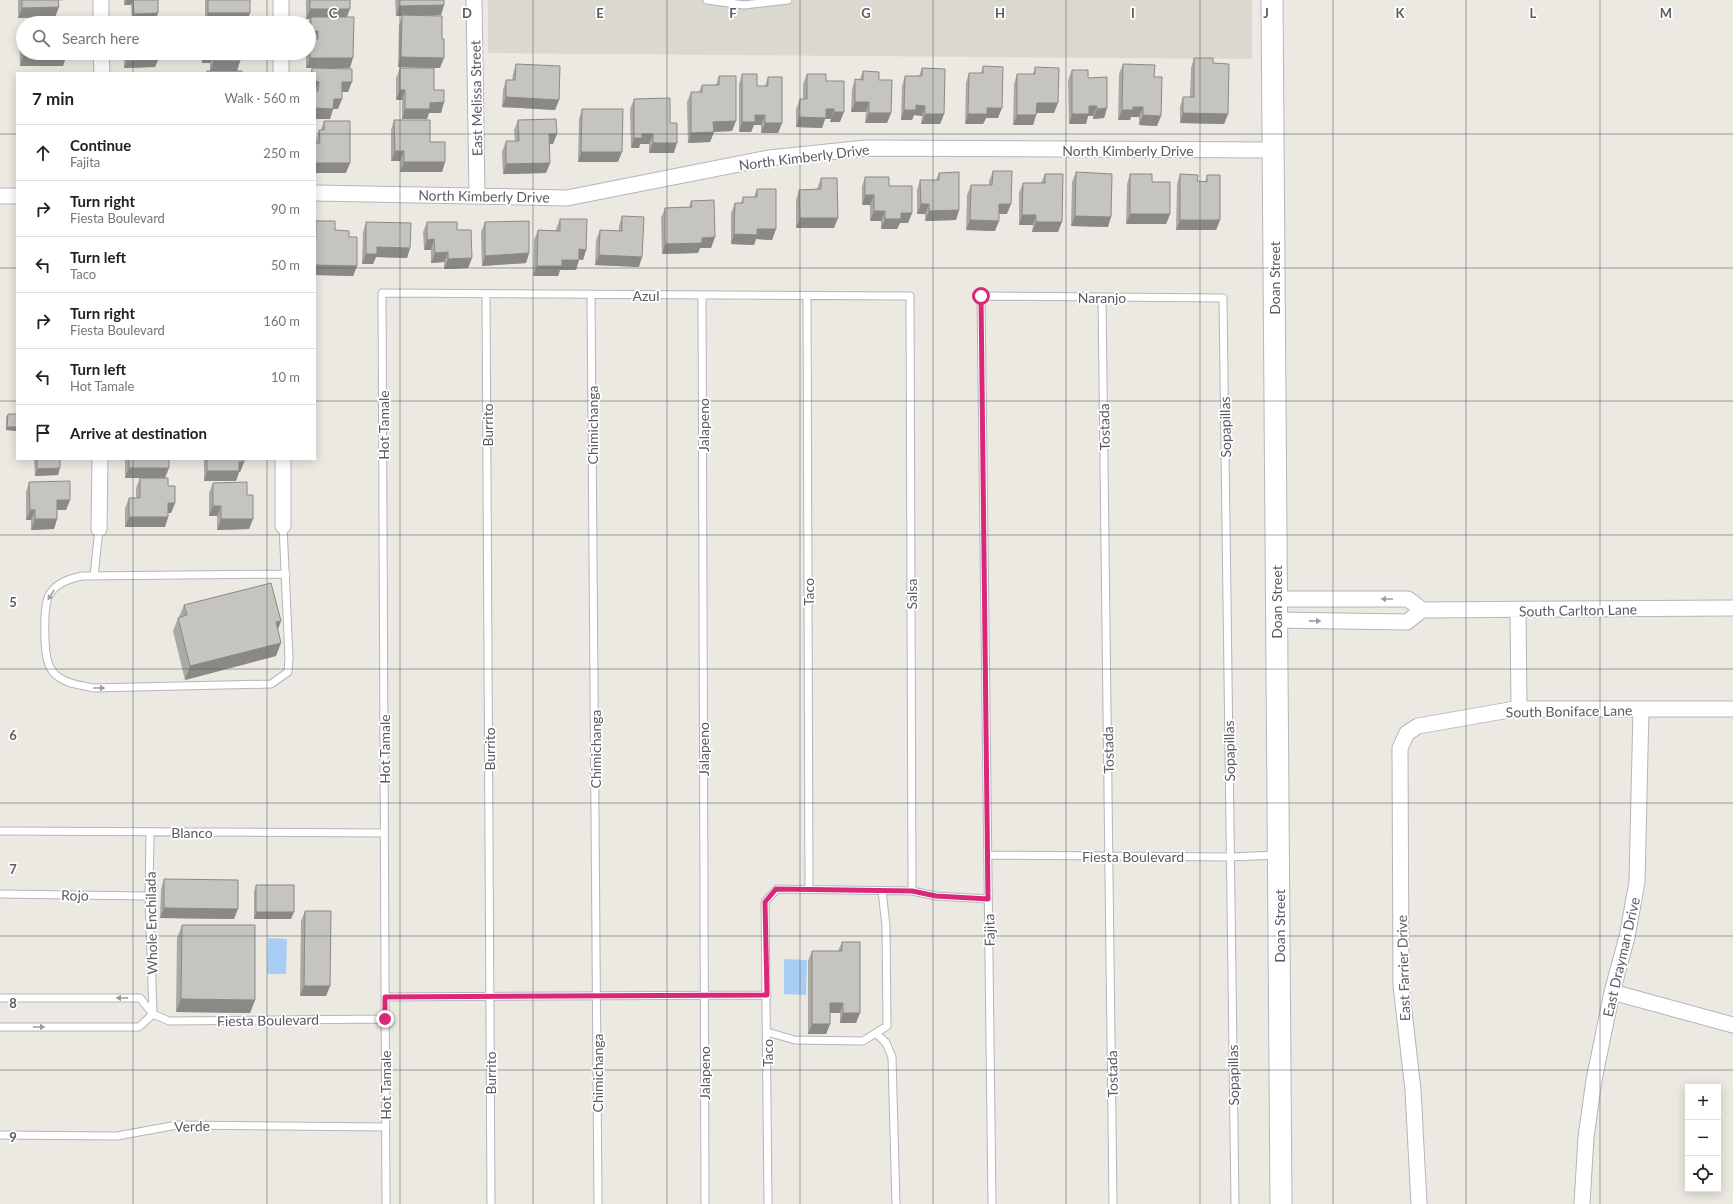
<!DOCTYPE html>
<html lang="en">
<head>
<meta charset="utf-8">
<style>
	:root { --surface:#fff; --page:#f2f2f2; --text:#222; --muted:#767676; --line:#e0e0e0 }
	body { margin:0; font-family:Lato,sans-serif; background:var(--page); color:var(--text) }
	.controls { position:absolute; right:12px; bottom:12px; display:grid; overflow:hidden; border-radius:0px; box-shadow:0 2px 10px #0003 }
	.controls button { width:36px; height:36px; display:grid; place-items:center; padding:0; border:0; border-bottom:1px solid var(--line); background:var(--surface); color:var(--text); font:20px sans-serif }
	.stop { position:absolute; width:12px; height:12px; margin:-9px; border:3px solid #db2777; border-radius:50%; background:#fff }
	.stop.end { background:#db2777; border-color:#fff; box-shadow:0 1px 4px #0008 }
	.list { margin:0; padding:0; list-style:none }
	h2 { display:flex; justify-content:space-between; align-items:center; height:52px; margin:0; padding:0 16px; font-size:17px }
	h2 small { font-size:13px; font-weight:400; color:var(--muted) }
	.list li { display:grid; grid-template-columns:26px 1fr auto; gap:12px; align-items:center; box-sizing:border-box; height:56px; padding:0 16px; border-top:1px solid var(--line) }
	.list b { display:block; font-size:15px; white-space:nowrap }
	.list p { margin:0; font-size:13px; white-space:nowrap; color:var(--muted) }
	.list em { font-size:13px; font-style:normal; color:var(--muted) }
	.icon { flex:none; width:22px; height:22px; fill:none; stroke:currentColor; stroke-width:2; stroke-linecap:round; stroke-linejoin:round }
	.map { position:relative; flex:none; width:1733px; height:1204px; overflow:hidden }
	.search { position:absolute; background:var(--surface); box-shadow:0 2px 10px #0003; left:16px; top:16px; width:300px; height:44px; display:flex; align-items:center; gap:10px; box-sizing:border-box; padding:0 14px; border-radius:22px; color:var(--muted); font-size:15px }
	.panel { position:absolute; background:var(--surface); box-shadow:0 2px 10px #0003; left:16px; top:72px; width:300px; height:388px; border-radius:0px }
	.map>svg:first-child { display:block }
	.education { fill:#dad8cf }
	.water { fill:#a7cdf4 }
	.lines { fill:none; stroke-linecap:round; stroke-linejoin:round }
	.lane-casing { stroke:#b3b6ba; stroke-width:9 }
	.street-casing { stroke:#b3b6ba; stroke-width:17 }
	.secondary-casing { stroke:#b5b7bc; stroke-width:23 }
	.lane { stroke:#fff; stroke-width:7 }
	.street { stroke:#fff; stroke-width:15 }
	.secondary { stroke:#fff; stroke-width:21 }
	.wall { fill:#aaa9a3 }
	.shaded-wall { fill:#8b8985 }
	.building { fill:#c6c4be; stroke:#8b8985 }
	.oneway { fill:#9b9da0 }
	.route { stroke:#db2777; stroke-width:5 }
	.grid { fill:none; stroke:#595c60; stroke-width:1; stroke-opacity:0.55 }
	.labels { text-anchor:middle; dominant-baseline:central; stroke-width:3.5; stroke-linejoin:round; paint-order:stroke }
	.street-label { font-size:14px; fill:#595c60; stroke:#fff }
	.grid-label { font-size:13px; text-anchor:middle; font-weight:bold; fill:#595c60; stroke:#fff; stroke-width:3.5; stroke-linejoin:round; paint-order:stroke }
</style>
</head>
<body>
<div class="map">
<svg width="1733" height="1204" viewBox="0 0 1733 1204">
	<rect width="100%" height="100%" fill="#ebe9e1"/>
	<!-- education -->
	<path class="education" d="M488,0H1252V59L488,53Z"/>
	<!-- water -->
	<path class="water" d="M268,938L287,939L286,974H267Z
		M784,959L807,960L806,995L784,994Z"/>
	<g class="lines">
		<defs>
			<path id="lane" d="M707,0L744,5L788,0
				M486,294L491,1204
				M591,294L598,1204
				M702,295L705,1204
				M807,296L809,889
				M1102,297L1113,1204
				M283,526L289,658L288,672L271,684L93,688C81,685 66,684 56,675C53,673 49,666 48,662C44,650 43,607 49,595C56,583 69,579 82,576L286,574
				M94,576L99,529
				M0,831L384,833
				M150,832L149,896L153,1014
				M988,855L1230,857L1276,855
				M0,894L149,896
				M385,997L767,995
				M0,998H140L153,1014L169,1021L385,1019
				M0,1027H139L153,1014
				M767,1032L795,1040L863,1041L887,1026L886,926L882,891
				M876,1033L886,1043L892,1057L896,1204
				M0,1135L117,1136L177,1125L386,1127
				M386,1204L382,293L910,296L912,891
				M768,1204L765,902L777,889L912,891L936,896L988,899
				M992,1204L981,296L1223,298L1235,1204"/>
			<path id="street" d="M101,0V23
				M281,0V23
				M474,0L477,195
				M101,53L102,73
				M281,53V73
				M315,193L567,198L769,158L866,148L1273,150
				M0,196H17
				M283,459V526
				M99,529L100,459
				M1276,599H1408L1422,610
				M1518,611L1519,709
				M1276,620L1407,622L1422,610L1733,608
				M1612,992L1733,1025
				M1419,1204L1413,1090L1401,985L1400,748L1407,733L1418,726L1515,709H1733
				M1582,1204L1586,1137L1594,1080L1612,992L1627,937L1637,882L1641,709"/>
			<path id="secondary" d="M1272,0L1281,1204"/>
		</defs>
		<!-- lane casing -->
		<use href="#lane" class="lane-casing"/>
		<!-- street casing -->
		<use href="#street" class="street-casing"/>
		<!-- secondary casing -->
		<use href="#secondary" class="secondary-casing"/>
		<!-- lane -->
		<use href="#lane" class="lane"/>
		<!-- street -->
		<use href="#street" class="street"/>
		<!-- secondary -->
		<use href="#secondary" class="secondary"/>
	</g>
	<!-- wall -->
	<path class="wall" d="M18,0H64L58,1L59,7L55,17L18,18Z
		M124,0H158L156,20L132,21L131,5H124Z
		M205,0H250L205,23Z
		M306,0H350L347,17L350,68H306V53H309V23H308L310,19H306Z
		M395,0H444V5L441,15H418L440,68L398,67L399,25L402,16H396Z
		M23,24V53H66V56L63,66H20L19,34Z
		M124,53H158L155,67L124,68Z
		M201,53H240V61L237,71L242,73H207V71H210V63H202Z
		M1194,58L1213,63L1228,114L1224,124L1180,123V107L1183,97H1190L1191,68Z
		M516,64L559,100L555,110L502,107L503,90L506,80H512L513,74Z
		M1123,64L1154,77L1157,126L1139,125V117H1131L1130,120H1118L1119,74Z
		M983,66L998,118H986L983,124H965L966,83L969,73H981Z
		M1035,67L1054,113H1037L1033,125H1013L1014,84L1017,74H1033Z
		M312,68L348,92H342L338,109H333L330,119H315V73H310Z
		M400,68L434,90L444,102L441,113H429L427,119H402V100H396V78Z
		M922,68L944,114L940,124H921L922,116L914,115L912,120H901L902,86L905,76H919Z
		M1072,70L1088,78L1107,108L1104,118L1093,119V116H1088L1086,124H1069L1068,80Z
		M863,71L879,80L891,113L887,123H865L866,112H851L852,89L855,79H860Z
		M742,74L757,86H765L768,77L782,123L778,133H761V125H754L751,132H739V84Z
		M807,74L826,81L840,122H830L831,119H825L822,128L796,127V109L800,99H803V84Z
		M719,76L732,131L714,132L710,142L688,143L687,102L691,92H699L702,85H716Z
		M634,99L670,123L674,153H649V144H640L639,148H631L630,109Z
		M582,109L618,162H578L579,119Z
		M394,120L445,162L442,172H400V161H391V130Z
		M518,120L553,144H549L550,163L546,173L503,174L502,152L506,141H515L514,130Z
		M324,121L346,173L316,143V140L319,130H321Z
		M993,171L1007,214H999L995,231L966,230L967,195L971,185H989V181Z
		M1076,172L1108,227L1071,226L1072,182Z
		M939,173L959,210L956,220L925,221V214H917V190L920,180H936Z
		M1045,174L1058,232H1032L1033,225H1019V193L1023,183H1041Z
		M1130,174L1152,182L1170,214L1166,224H1126L1127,184Z
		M1180,174L1197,181L1205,182L1207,175L1220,220L1216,230H1176L1177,184Z
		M865,177L889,186L912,213L908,223H900L897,229H881V221H870V205H862V187Z
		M821,178L834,228H796V200L799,190L817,189Z
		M757,189L776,229L772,240L756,239L754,245L731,244V213L735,203H741L743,197H754Z
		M691,201L715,237L711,248H700L698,253L662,254L661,218L665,208L689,207Z
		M622,216L639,267L595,265L596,240L600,230L619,231V226Z
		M560,219L586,250L583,260L579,259L576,270H560L558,276H533L534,240L538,230L556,231V229Z
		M316,221L349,237L357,266L353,276L315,275V224Z
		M366,222L410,248L407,258L376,257L373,264H362L363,232Z
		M427,222L472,258L468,268L444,269V262L431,263V250H424L423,232Z
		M485,222L529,253L526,263L482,266L481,232Z
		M8,414H17V431L6,430V417Z
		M34,459H60L58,475L35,476Z
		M125,459H169L165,478L168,486L175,503L171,513H168V517L165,527H125V508L129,498H136V488L140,478H125Z
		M204,459H244V462L240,472H239L236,481H204Z
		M29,482L70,500L66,510H57V519L54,529L31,530V520H26V492Z
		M213,483L247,495L249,529L217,530V516H209V493Z
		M184,605L281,621L278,630L276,656L185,680L173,631L178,618L179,617Z
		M164,879L234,919L160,918L161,889Z
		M256,885L291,919H254V892Z
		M305,911L330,986L326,996H300L301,921Z
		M182,925L255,1000L250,1013L176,1012L177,938Z
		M842,942L860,1013L856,1023H840V1013H830V1024L826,1034H808V961L812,951H838Z"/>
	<!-- shaded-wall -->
	<path class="shaded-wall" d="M126,0H133L131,5H124Z
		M444,5L441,15L396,16L399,6Z
		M59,7L55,17L18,18L22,8Z
		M310,9H350L346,19L311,17L310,19H306Z
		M158,13L156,20L132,21L134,14Z
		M208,13H250L246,23H205Z
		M311,31H318L314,41L310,39L309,41V35Z
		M205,53H214L210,63H202Z
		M23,56H66L63,66H20Z
		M401,57L444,58L440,68L398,67Z
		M310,58H353L350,68H306Z
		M158,60L155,67L124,68L127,61Z
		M214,61H240L237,71H210Z
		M315,81L319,82L315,91Z
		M342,82H352L348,92H338Z
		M400,90H405L402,100H396Z
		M506,97L559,100L555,110L502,107Z
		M334,99H342L338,109H333L330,119H315V108Z
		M444,102L441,113H429L427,119H402L405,109L430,103Z
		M855,102H869L866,112H851Z
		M1037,103H1058L1054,113H1033Z
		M916,105L925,106L922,116L914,115L912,120H901L904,110Z
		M1089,106H1097L1093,116H1088L1086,124H1069L1072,114Z
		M1133,107H1143L1139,117H1131L1130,120H1118L1122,110Z
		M987,108H1002L998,118H986L983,124H965L968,114Z
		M1107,108L1104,118L1093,119L1097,109Z
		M826,109H834L831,119H825L822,128L796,127L799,117Z
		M834,112H844L840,122H830Z
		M869,113H891L887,123H865Z
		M1183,113L1228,114L1224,124L1180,123Z
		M925,114H944L940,124H921Z
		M755,115H765L761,125H754L751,132H739L742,122Z
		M1017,115H1036L1033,125H1013Z
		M1143,115L1161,116L1157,126L1139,125Z
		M736,121L732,131L710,132L713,122Z
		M765,123H782L778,133H761Z
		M714,132L710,142L688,143L691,133Z
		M549,134H557L553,144H545Z
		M642,134H653L649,144H640L639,148H631L634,138Z
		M653,143H677L674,153H649Z
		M395,151H404L400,161H391Z
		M581,152H622L618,162H578Z
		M404,162H445L442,172H400Z
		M315,163H350L346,173H315Z
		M550,163L546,173L503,174L506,164Z
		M865,195H874L870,205H862Z
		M921,204H929L925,214H917Z
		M999,204H1011L1007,214H996Z
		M959,210L956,220L925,221L929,211Z
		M874,211H885L881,221H870Z
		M901,213H912L908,223H900L897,229H881L885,219Z
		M1130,214H1170L1166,224H1126Z
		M1022,215H1036L1033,225H1019Z
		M1075,216L1111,217L1108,227L1071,226Z
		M800,218H838L834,228H796Z
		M970,220L999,221L995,231L966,230Z
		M1180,220H1220L1216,230H1176Z
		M1036,222H1062L1058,232H1032Z
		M757,229H776L772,240L756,239L754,245L731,244L734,234Z
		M715,237L711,248H700L698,253L662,254L665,244L702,238Z
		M434,239L431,250H424L427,240Z
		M377,247L410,248L407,258L376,257L373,264H362L366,254Z
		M579,249L586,250L583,260L576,259Z
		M448,252L444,262L431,263L435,253Z
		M529,253L526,263L482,266L485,256Z
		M599,255L642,257L639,267L595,265Z
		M472,258L468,268L444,269L448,259Z
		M562,260H579L576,270H560L558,276H533L537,266Z
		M315,265L357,266L353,276L315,275Z
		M7,427H17V431L6,430Z
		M239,462H244L240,472H239L236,481H204L207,471Z
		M60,468L58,475L35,476L37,469Z
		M129,468H169L165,478H125Z
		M57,500H70L66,510H53Z
		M168,503H175L171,513H165Z
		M213,506H221L217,516H209Z
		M30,510H35L31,520H26Z
		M129,517H168L165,527H125Z
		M35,519H57L54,529L31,530Z
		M221,519H253L249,529L217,530Z
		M281,621L276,634V622Z
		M281,643L276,656L185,680L190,666Z
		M164,908L238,909L234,919L160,918Z
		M256,912H294L291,919H254Z
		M304,986H330L326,996H300Z
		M181,999L255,1000L250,1013L176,1012Z
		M830,1003H843L840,1013H826Z
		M843,1013H860L856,1023H840Z
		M812,1024H830L826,1034H808Z"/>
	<!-- building -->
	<path class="building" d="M22,0H58L59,7L22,8Z
		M133,0H158V13L134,14Z
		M208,0H250V13H208Z
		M310,0H350V9H310Z
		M399,0H444V5L399,6Z
		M402,15L442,16V39H444V58L401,57Z
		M311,17H354L353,58H310V39H318V31H311Z
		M23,53H66V56H23Z
		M127,53H158V60L127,61Z
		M205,53H240V61H214V53Z
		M1194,58H1213V63L1229,64L1228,114L1183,113V97H1194Z
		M516,64L560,66L559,100L506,97V80H515Z
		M1123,64L1155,65L1154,77H1162L1161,116L1143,115V107H1133V110H1122Z
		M983,66L1003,67L1002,108H987V114H968L969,73H983Z
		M1035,67L1059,68L1058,103H1037L1036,115H1017V74H1035Z
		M312,68L352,69V82H342V99H334L333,109L315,108V91H318L319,82L315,81V73H312Z
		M400,68H434V90H444V102L430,103V109H405V90H400Z
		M922,68L945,69L944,114H925V106L916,105V110H904L905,76H922Z
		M1072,70H1088V78L1107,77V108L1097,109V106H1089V114H1072Z
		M207,71H242V73H207Z
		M863,71L879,72V80H892L891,113H869V102H855V79L863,80Z
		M742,74H757V86H768V77H782V123H765V115H755V122H742Z
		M807,74H826V81H844V112H834V109H826V118L799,117L800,99H807Z
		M719,76H736V121L713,122L714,132L691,133V92H702V85H719Z
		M670,98V123H677V143H653V134H642V138H634V99Z
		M582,109H623L622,152H581Z
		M556,119L557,134H549L550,163L506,164V141H519L518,120Z
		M394,120H430V142H445V162H404V151H395Z
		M324,121H350V163H315V143H320L319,130H324Z
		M993,171H1012L1011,204H999V221L970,220L971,185H992Z
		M959,172V210L929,211V204H921L920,180H939V173Z
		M1076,172L1112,174L1111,217L1075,216Z
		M1045,174H1063L1062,222H1036V215H1022L1023,183H1045Z
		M1130,174H1152V182H1170V214H1130Z
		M1180,174L1198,175L1197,181L1207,182V175H1220V220H1180Z
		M865,177H889V186H912V213H901V219H885V211H874V195H865Z
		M821,178H837L838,218H800L799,190L821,189Z
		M757,189H776V229H757V235L734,234L735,203H743V197H757Z
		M714,200L715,237L702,238V243L665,244V208L692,207L691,201Z
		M622,216L644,217L642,257L599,255L600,230L622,231Z
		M560,219H587L586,250L579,249V260H562V266H537L538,230L560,231Z
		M316,221H335V230L349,231V237H357V266L315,265Z
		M529,221V253L485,256V222Z
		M366,222L411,223L410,248L377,247V254H366Z
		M427,222H457V230H471L472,258L448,259V252L435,253L434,239L427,240Z
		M8,414H17V427H7Z
		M37,459H60V468L37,469Z
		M129,459H169V468H129Z
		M207,459H244V462H239V471H207Z
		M140,478H168V486H175V503H168V517H129V498H140Z
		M70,481V500H57V519H35V510H30L29,482Z
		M247,482V495H253V519H221V506H213V483Z
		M271,583L281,621L276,622L281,643L190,666L178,618L187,615L184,605Z
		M164,879L238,880V909L164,908Z
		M256,885H294V912H256Z
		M305,911H331L330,986H304Z
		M182,925H255V1000L181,999Z
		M842,942H860V1013H843V1003H830V1024H812V951H842Z"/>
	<!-- one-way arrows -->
	<defs><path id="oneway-solid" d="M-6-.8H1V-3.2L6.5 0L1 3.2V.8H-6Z"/></defs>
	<g class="oneway">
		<use href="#oneway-solid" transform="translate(51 595) rotate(122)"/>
		<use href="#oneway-solid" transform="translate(1387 599) rotate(180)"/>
		<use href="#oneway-solid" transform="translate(1315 621) rotate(1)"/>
		<use href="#oneway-solid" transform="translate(99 688)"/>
		<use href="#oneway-solid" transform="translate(122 998) rotate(-180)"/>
		<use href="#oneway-solid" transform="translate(39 1027)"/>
	</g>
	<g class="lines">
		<!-- route -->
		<path class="route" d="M385,1019V997L767,995L765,902L776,889L912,891L936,896L988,899L981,296"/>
	</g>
	<!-- grid -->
	<path class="grid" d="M133,0V23M267,0V23M400,0V1204M533,0V1204M667,0V1204M800,0V1204M933,0V1204M1066,0V1204M1200,0V1204M1333,0V1204M1466,0V1204M1600,0V1204M133,53V73M267,53V73M0,134H17M315,134H1733M0,268H17M315,268H1733M0,401H17M315,401H1733M133,459V1204M267,459V1204M0,535H1733M0,669H1733M0,803H1733M0,936H1733M0,1070H1733"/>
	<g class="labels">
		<!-- street labels -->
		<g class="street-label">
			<text transform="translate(476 98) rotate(-91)">East Melissa Street</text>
			<text x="1128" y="150">North Kimberly Drive</text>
			<text transform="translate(804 157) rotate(-7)">North Kimberly Drive</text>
			<text transform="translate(484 196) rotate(1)">North Kimberly Drive</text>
			<text transform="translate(1274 278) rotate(-90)">Doan Street</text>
			<text x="646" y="295">Azul</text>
			<text x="1102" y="297">Naranjo</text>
			<text transform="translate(383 425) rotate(-90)">Hot Tamale</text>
			<text transform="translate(487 425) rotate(-90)">Burrito</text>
			<text transform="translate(592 425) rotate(-90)">Chimichanga</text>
			<text transform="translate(703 425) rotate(-90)">Jalapeno</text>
			<text transform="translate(1104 427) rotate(-91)">Tostada</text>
			<text transform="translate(1225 427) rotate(-91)">Sopapillas</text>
			<text transform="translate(808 592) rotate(-90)">Taco</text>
			<text transform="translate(911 594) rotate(-90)">Salsa</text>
			<text transform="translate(1276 602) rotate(-90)">Doan Street</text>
			<text transform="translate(1578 610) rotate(-1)">South Carlton Lane</text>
			<text transform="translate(1569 711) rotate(-1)">South Boniface Lane</text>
			<text transform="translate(384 749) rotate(-90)">Hot Tamale</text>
			<text transform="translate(489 749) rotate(-90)">Burrito</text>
			<text transform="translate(595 749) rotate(-90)">Chimichanga</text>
			<text transform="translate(703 749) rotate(-90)">Jalapeno</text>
			<text transform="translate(1108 750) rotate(-91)">Tostada</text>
			<text transform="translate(1229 751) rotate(-91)">Sopapillas</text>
			<text x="192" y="832">Blanco</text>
			<text x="1133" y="856">Fiesta Boulevard</text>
			<text transform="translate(75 895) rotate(1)">Rojo</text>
			<text transform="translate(151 923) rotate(-91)">Whole Enchilada</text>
			<text transform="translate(1279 926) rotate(-90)">Doan Street</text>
			<text transform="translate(989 930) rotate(-91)">Fajita</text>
			<text transform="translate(1621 957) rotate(-77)">East Drayman Drive</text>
			<text transform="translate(1403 968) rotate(-92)">East Farrier Drive</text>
			<text transform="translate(268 1020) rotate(-1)">Fiesta Boulevard</text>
			<text transform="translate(767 1053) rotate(-90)">Taco</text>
			<text transform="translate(490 1073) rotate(-90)">Burrito</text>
			<text transform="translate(597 1073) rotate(-90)">Chimichanga</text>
			<text transform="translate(704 1073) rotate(-90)">Jalapeno</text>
			<text transform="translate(1112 1074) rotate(-91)">Tostada</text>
			<text transform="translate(1233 1075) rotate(-91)">Sopapillas</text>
			<text transform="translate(385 1085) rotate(-90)">Hot Tamale</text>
			<text transform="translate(192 1126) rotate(-2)">Verde</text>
		</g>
	</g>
	<g class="grid-label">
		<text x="333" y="18">C</text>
		<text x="467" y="18">D</text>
		<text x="600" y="18">E</text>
		<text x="733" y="18">F</text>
		<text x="866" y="18">G</text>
		<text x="1000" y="18">H</text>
		<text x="1133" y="18">I</text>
		<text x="1266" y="18">J</text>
		<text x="1400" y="18">K</text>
		<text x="1533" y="18">L</text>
		<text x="1666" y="18">M</text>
		<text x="13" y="607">5</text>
		<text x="13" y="740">6</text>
		<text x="13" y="874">7</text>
		<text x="13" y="1008">8</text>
		<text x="13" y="1142">9</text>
	</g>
</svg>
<div class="controls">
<button>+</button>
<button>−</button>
<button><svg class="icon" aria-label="locate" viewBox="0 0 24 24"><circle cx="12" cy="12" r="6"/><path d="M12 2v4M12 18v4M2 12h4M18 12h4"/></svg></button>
</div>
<div class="stop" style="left:981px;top:296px"></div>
<div class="stop end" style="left:385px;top:1019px"></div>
<div class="search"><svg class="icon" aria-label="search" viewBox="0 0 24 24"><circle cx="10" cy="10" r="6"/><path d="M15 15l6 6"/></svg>Search here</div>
<section class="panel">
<h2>7 min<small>Walk · 560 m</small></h2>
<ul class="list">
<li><svg class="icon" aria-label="ahead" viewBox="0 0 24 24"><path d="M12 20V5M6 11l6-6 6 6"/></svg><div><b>Continue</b><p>Fajita</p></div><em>250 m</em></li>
<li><svg class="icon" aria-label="right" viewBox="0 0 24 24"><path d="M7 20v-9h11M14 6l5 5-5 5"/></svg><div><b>Turn right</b><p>Fiesta Boulevard</p></div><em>90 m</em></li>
<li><svg class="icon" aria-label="left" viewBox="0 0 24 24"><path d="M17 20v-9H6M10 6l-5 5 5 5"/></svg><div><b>Turn left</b><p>Taco</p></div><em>50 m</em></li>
<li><svg class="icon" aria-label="right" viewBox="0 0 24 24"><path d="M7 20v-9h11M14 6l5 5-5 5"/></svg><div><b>Turn right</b><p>Fiesta Boulevard</p></div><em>160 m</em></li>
<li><svg class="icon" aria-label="left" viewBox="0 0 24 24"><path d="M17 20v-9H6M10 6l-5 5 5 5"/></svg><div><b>Turn left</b><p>Hot Tamale</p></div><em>10 m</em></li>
<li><svg class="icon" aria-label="arrive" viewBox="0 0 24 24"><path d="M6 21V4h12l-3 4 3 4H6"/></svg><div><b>Arrive at destination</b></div></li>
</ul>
</section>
</div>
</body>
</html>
